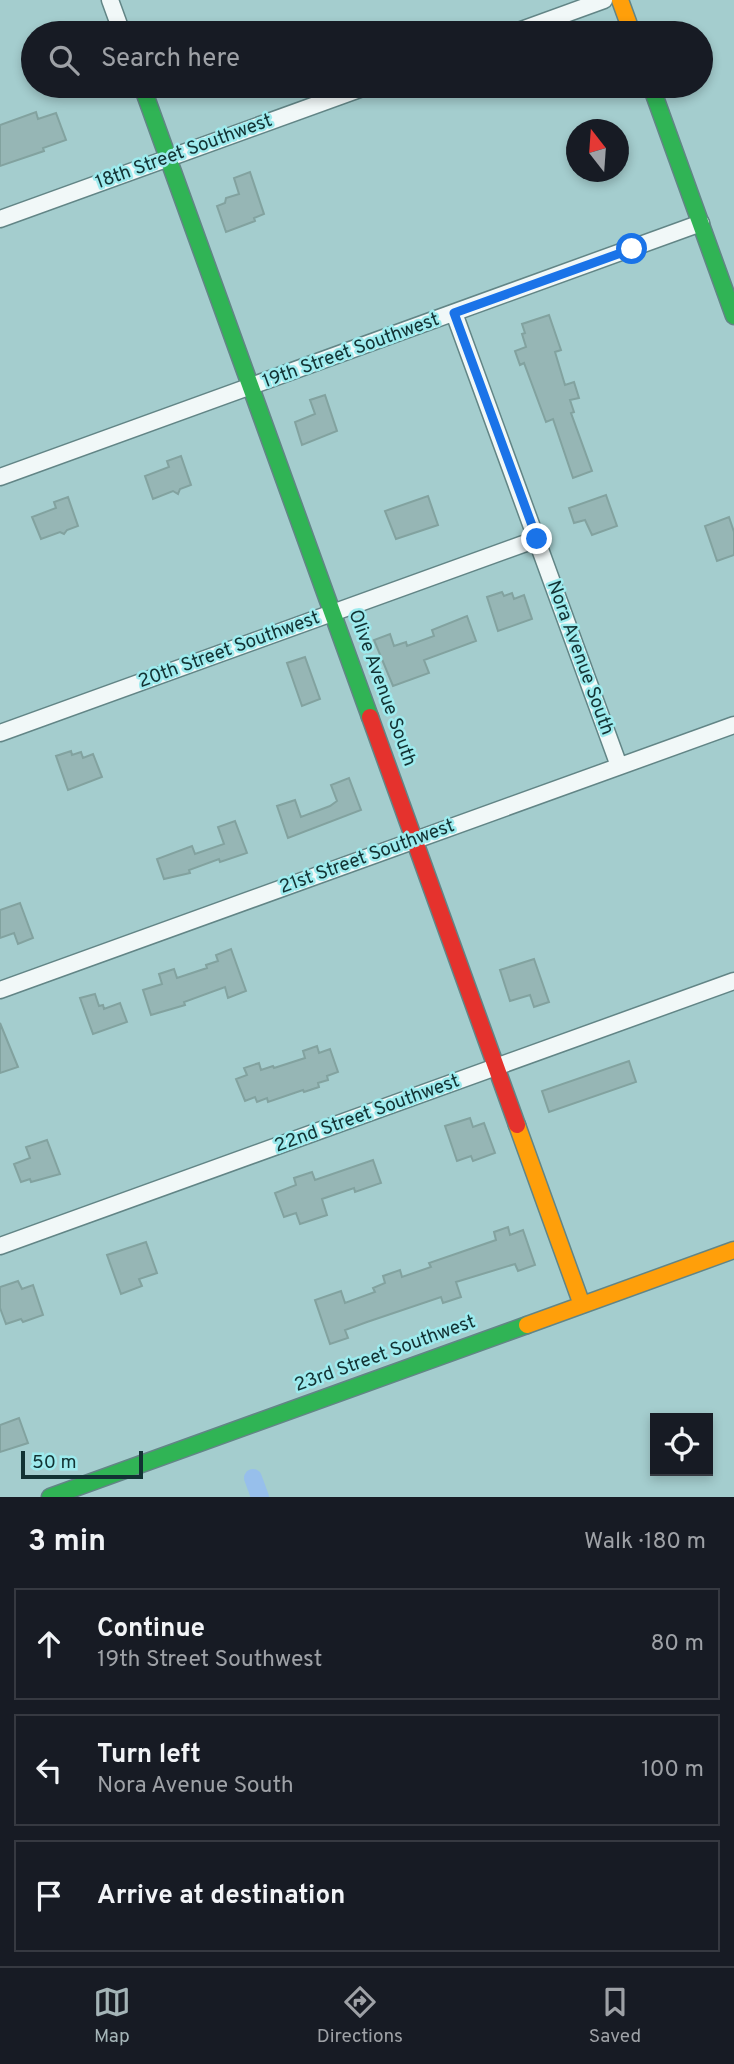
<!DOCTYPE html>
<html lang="en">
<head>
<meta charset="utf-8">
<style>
	:root { --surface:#171b24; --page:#20242c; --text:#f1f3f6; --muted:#9ea1a6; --line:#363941; --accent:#a4b4b7 }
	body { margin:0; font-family:Overpass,sans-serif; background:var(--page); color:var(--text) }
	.controls { position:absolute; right:21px; bottom:21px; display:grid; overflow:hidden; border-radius:0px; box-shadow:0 4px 10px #0003 }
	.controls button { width:63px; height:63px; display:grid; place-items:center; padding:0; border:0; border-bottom:2px solid var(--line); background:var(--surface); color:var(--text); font:35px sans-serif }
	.compass { position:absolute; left:566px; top:119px; width:63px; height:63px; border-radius:50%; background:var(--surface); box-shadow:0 4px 10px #0003; rotate:343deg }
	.scale { position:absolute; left:21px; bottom:18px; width:122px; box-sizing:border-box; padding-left:7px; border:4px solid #123233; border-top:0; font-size:19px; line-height:24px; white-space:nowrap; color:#123233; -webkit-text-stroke:5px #9eebee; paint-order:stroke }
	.stop { position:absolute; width:21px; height:21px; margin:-16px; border:5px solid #1a73e8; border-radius:50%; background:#fff }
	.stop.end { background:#1a73e8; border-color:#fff; box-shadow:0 2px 7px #0008 }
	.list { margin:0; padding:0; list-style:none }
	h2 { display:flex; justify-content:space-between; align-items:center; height:91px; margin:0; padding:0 28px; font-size:30px }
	h2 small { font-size:23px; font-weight:400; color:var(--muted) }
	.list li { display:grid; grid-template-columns:46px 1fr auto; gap:21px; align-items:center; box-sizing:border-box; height:112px; margin:0 14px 14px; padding:0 14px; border:2px solid var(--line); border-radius:0px }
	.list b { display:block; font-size:26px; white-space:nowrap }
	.list p { margin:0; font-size:23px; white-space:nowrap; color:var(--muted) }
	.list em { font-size:23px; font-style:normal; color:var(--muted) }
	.icon { flex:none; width:38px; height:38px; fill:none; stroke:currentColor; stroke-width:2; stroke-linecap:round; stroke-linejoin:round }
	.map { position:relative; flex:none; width:734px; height:1497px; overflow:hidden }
	.search { position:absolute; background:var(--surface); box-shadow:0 4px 10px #0003; left:21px; right:21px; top:21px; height:77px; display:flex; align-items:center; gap:18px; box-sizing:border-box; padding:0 24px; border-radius:38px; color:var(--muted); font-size:26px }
	.sheet { height:469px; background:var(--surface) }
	nav { display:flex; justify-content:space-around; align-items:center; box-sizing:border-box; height:98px; border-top:2px solid var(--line); background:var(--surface); font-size:19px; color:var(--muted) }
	nav a { display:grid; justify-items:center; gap:4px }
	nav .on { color:var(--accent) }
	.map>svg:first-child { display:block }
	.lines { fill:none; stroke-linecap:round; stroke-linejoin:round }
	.canal { stroke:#97bfeb; stroke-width:18 }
	.building { fill:#96b6b5; stroke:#82a29f; stroke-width:2 }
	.street-casing { stroke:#628586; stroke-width:19 }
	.fast-casing { stroke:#628586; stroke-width:19 }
	.slow-casing { stroke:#628586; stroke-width:19 }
	.jam-casing { stroke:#628586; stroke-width:19 }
	.street { stroke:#f1f8f8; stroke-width:16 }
	.fast { stroke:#30b455; stroke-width:16 }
	.slow { stroke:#ff9f0a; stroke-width:16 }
	.jam { stroke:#e5322d; stroke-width:16 }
	.route { stroke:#1a73e8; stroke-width:9 }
	.labels { text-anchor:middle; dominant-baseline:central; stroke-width:5; stroke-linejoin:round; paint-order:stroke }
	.street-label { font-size:19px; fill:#123233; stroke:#9eebee }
</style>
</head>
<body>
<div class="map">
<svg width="734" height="1497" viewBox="0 0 734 1497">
	<rect width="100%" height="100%" fill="#a4cdce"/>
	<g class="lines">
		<!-- canal -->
		<path class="canal" d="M253,1478L260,1497"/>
	</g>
	<!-- building -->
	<path class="building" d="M36,112L38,119L56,113L66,140L43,148L44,151L0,166V125Z
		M250,172L264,214L254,218L255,221L226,232L217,206L225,203L226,198L239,194L234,178Z
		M549,315L561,350L555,352L565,385L574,382L579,398L570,400L574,412L571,413L592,471L573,478L553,419L546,422L524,363L520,365L515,351L526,347L522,334L525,333L522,324Z
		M325,395L337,431L302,445L295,422L315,414L310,400Z
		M181,456L191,485L180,489L178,494L173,491L153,499L145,476L169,467L167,461Z
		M606,495L617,526L592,535L585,520L574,523L569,508Z
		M428,496L438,525L396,539L385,511Z
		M68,497L78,526L67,530L64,534L60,532L41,539L32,517L56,508L54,502Z
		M729,517L734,532V555L717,561L705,526Z
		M502,592L504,596L512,593L514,599L524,595L532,619L498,631L487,597Z
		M467,616L476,641L424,660L429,673L393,686L374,640L390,634L394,646L406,642L407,646L434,636L432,630Z
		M305,657L320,699L302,706L287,663Z
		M71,751L72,755L81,752L83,758L93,754L102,777L68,790L56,756Z
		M349,778L361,810L288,838L277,806L295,800L301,817L330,806L337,801L331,785Z
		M235,821L247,853L220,862L219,859L189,870L190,873L164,879L157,859L192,846L195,854L224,844L218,827Z
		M20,903L33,938L18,944L14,933L0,938V910Z
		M231,949L246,991L228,998L225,987L184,1002L185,1005L151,1015L143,990L162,984L159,974L174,969L177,978L207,968L206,965L218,961L216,955Z
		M534,959L549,1002L534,1007L530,995L510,1001L500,970Z
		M95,994L99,1006L103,1005L104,1009L120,1003L127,1022L93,1034L80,998Z
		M0,1023L18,1067L0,1073Z
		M317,1046L319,1053L330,1049L338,1072L327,1076L328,1080L318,1083L319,1087L304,1092L303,1090L268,1102L267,1098L257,1102L255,1097L245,1101L236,1079L247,1075L244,1068L259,1063L261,1070L273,1066L274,1068L305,1058L303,1051Z
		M629,1061L636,1082L549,1112L542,1091Z
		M470,1118L473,1127L484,1123L495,1153L473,1161L471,1156L457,1161L445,1126Z
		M47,1140L60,1174L31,1182L30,1179L21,1182L14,1164L30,1158L26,1147Z
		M373,1160L381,1183L355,1192L354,1188L322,1199L327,1215L300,1224L296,1213L284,1217L275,1193L296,1185L294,1178L312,1172L315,1180Z
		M508,1227L510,1235L523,1230L535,1265L518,1271L515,1264L456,1282L461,1297L443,1303L441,1297L367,1322L345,1330L348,1338L330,1344L315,1300L341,1291L345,1303L375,1292L373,1288L385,1283L383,1276L400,1270L402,1277L431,1267L429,1263L496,1240L494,1232Z
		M146,1242L157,1273L139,1279L142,1286L121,1294L107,1255Z
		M18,1281L22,1289L33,1285L43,1315L23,1322L21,1319L6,1324L0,1308V1287Z
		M19,1418L28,1443L0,1452V1425Z"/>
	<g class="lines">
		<defs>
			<path id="street" d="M110,0L122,33
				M513,33L604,0
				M0,219L368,86
				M454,313L619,766
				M0,477L701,223
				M0,733L537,539
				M0,990L734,725
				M0,1246L734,981"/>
			<path id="fast" d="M142,86L370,717
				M651,86L734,316
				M50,1497L527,1325"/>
			<path id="slow" d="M620,0L632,33
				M517,1125L582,1305
				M527,1325L734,1250"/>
			<path id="jam" d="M370,717L517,1125"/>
		</defs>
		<!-- street casing -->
		<use href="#street" class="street-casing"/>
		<!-- fast casing -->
		<use href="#fast" class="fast-casing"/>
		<!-- slow casing -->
		<use href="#slow" class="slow-casing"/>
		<!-- jam casing -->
		<use href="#jam" class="jam-casing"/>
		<!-- street -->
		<use href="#street" class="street"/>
		<!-- fast -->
		<use href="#fast" class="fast"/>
		<!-- slow -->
		<use href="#slow" class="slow"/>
		<!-- jam -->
		<use href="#jam" class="jam"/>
	</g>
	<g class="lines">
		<!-- route -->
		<path class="route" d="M537,539L454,313L632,249"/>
	</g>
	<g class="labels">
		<!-- street labels -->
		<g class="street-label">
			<text transform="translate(184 152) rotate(-20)">18th Street Southwest</text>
			<text transform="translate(351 351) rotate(-20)">19th Street Southwest</text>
			<text transform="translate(229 650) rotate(-20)">20th Street Southwest</text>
			<text transform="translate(580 658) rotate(70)">Nora Avenue South</text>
			<text transform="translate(382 688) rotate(70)">Olive Avenue South</text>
			<text transform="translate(367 857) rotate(-20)">21st Street Southwest</text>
			<text transform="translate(367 1114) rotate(-20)">22nd Street Southwest</text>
			<text transform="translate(385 1354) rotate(-20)">23rd Street Southwest</text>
		</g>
	</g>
</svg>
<div class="controls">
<button><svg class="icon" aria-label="locate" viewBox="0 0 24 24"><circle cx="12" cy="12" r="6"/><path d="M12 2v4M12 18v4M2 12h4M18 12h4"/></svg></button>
</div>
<svg class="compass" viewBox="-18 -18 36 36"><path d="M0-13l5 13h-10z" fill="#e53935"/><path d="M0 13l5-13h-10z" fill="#9ea1a6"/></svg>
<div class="scale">50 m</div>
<div class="stop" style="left:632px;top:249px"></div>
<div class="stop end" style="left:537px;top:539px"></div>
<div class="search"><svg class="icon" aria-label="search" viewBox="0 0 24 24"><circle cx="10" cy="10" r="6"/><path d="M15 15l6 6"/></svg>Search here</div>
</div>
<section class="sheet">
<h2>3 min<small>Walk · 180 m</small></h2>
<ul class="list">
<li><svg class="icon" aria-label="ahead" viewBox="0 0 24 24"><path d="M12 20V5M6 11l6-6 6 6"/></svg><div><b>Continue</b><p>19th Street Southwest</p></div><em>80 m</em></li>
<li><svg class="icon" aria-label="left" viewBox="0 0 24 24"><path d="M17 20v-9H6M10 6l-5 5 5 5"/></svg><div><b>Turn left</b><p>Nora Avenue South</p></div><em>100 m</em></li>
<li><svg class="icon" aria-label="arrive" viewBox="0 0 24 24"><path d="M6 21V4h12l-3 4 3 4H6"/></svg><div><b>Arrive at destination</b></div></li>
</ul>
</section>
<nav>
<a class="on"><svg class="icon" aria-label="map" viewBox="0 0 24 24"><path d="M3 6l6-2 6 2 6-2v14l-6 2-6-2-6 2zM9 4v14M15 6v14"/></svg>Map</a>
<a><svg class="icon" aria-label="directions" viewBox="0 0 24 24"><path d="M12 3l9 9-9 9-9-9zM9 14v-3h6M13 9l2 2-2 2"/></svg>Directions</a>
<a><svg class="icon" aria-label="saved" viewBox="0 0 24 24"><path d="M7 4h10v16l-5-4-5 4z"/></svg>Saved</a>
</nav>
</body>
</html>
